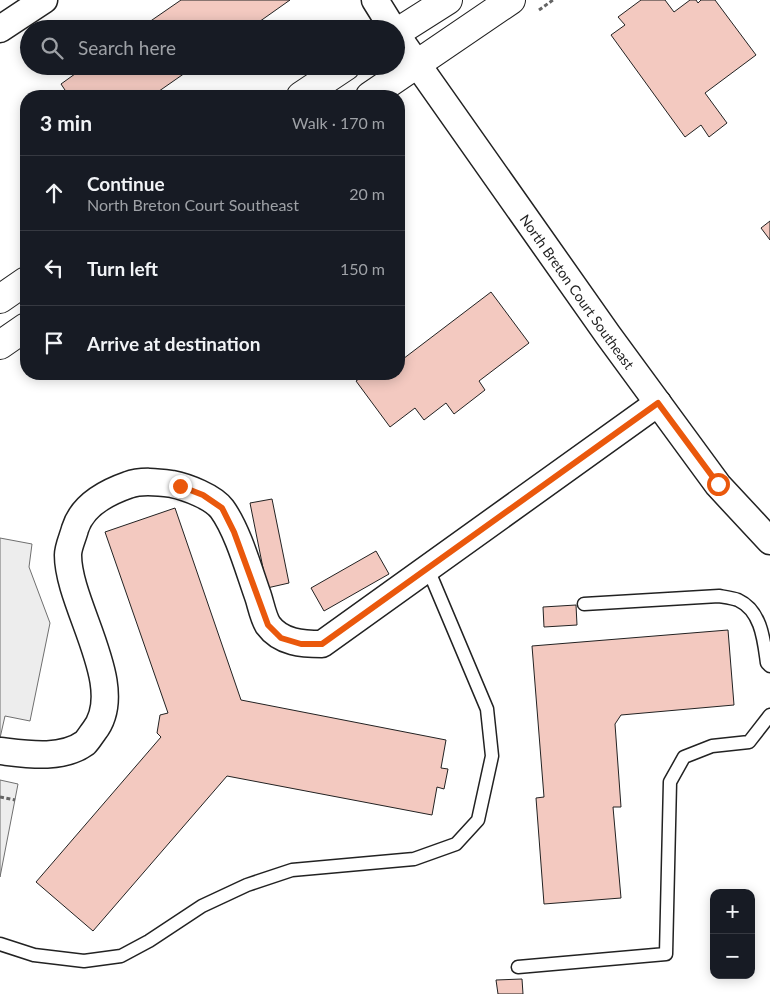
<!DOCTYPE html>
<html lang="en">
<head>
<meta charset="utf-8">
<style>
	:root { --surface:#171b24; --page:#20242c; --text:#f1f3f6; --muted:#9ea1a6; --line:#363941 }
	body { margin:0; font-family:Lato,sans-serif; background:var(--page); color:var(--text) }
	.controls { position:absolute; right:15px; bottom:15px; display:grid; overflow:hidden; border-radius:10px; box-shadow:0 2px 12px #0003 }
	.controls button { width:45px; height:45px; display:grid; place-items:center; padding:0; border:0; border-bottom:1px solid var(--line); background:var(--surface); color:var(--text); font:25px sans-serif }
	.stop { position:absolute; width:15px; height:15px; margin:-11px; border:4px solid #ea580c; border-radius:50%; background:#fff }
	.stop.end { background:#ea580c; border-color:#fff; box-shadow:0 1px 5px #0008 }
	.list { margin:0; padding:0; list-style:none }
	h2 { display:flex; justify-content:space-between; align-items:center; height:65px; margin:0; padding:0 20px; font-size:21px }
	h2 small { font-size:16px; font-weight:400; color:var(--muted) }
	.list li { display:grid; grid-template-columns:32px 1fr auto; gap:15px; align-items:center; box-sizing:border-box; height:75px; padding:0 20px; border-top:1px solid var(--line) }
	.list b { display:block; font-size:19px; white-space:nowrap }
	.list p { margin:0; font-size:16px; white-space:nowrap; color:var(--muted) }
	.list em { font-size:16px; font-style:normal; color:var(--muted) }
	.icon { flex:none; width:28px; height:28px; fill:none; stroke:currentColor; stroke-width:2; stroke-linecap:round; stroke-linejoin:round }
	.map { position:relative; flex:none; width:770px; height:994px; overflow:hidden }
	.search { position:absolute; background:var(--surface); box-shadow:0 2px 12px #0003; left:20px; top:20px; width:385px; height:55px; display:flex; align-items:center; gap:12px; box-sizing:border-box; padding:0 18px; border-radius:28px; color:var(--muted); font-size:19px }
	.panel { position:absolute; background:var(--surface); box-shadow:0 2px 12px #0003; left:20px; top:90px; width:385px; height:290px; border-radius:20px }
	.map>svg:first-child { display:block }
	.parking { fill:#ededed; stroke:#6f6f6f }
	.building { fill:#f3c9c0; stroke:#222 }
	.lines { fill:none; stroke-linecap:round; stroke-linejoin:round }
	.lane-casing { stroke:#222; stroke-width:15 }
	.street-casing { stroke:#222; stroke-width:29 }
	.secondary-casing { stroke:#222; stroke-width:30 }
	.path { stroke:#646464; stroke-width:3; stroke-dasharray:4 2.5; stroke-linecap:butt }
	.lane { stroke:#fff; stroke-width:12 }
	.street { stroke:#fff; stroke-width:26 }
	.secondary { stroke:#fff; stroke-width:28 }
	.route { stroke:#ea580c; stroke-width:6 }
	.labels { text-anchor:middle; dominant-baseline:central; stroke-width:4; stroke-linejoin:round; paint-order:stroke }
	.street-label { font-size:14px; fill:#222; stroke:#fff }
</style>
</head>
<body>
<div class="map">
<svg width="770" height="994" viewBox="0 0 770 994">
	<rect width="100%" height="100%" fill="#fff"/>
	<!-- parking -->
	<path class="parking" d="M0,538L32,544L29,567L50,623L30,721L5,716L0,738Z
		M0,780L18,784L0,877Z"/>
	<!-- building -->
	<path class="building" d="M181,0H290L249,29H139Z
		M641,0H665L674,12L690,0H696L698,3L701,0H715L756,55L705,93L727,123L709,137L701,125L685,137L611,35L625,25L618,17Z
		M86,66H195L152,96H69L61,84Z
		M770,221V240L761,228Z
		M491,292L529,343L479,381L485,390L454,414L446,403L424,420L415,408L390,427L356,381L366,374H399V362Z
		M272,499L289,583L267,588L250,503Z
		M175,508L241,700L446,740L441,768L448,769L444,789L437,787L432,815L227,776L93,931L36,882L161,737L157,733L160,715L168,713L105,532Z
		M376,551L389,574L324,611L311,588Z
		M576,605L577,625L544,627L543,607Z
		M728,630L734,705L621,715L615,724L621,807H613L621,898L544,904L536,798L544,797L532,646Z
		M522,979L523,994H498L496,980Z"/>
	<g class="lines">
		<defs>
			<path id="lane" d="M584,604L719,596C725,597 733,598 738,600C762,611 764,642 767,663L770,666
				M0,944L34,955L84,961L121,956L149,941L202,906L247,885L292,870L414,859L456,844L478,820L492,756L487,709L428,569
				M518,967L666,954L670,782L684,757L712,746L749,742L770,715"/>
			<g id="street">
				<path d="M375,0L393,29"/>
				<path d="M0,29L44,0"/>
				<path id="s1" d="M396,34L608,335L718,485L770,541"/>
				<path d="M0,751C26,754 62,760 85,743C88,740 91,735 94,731C129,687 68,606 68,555C68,547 73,537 75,529C82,506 105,493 128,485C141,480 158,482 172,484C187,487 213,497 222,509C238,531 249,571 258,596C261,605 263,617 268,625C281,643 303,644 322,644L658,403"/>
			</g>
			<path id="secondary" d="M396,33L448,0
				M301,96L346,66
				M370,96L511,0
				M0,299L26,281
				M0,345L26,327"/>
		</defs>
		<!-- lane casing -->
		<use href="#lane" class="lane-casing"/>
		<!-- street casing -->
		<use href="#street" class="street-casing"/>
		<!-- secondary casing -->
		<use href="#secondary" class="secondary-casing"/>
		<!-- path -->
		<path class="path" d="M539,10L553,0
			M0,797L15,800"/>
		<!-- lane -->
		<use href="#lane" class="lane"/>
		<!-- street -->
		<use href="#street" class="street"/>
		<!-- secondary -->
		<use href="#secondary" class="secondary"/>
	</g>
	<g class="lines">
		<!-- route -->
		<path class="route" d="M180,486L203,495L222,508L234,532L268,625L281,638L301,644H322L658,403L718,484"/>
	</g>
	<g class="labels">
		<!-- street labels -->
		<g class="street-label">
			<text stroke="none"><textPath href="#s1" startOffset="315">North Breton Court Southeast</textPath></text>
		</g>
	</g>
</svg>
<div class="controls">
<button>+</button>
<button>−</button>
</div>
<div class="stop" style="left:718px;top:484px"></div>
<div class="stop end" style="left:180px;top:486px"></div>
<div class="search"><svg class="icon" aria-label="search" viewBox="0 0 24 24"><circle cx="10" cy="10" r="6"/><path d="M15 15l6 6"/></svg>Search here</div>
<section class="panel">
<h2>3 min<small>Walk · 170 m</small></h2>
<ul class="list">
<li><svg class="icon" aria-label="ahead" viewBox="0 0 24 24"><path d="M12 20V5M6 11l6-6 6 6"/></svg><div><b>Continue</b><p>North Breton Court Southeast</p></div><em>20 m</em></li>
<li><svg class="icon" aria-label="left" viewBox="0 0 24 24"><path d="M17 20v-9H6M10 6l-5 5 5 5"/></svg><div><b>Turn left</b></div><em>150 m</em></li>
<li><svg class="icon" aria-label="arrive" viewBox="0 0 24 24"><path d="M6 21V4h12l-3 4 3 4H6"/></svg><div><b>Arrive at destination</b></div></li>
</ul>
</section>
</div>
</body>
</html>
